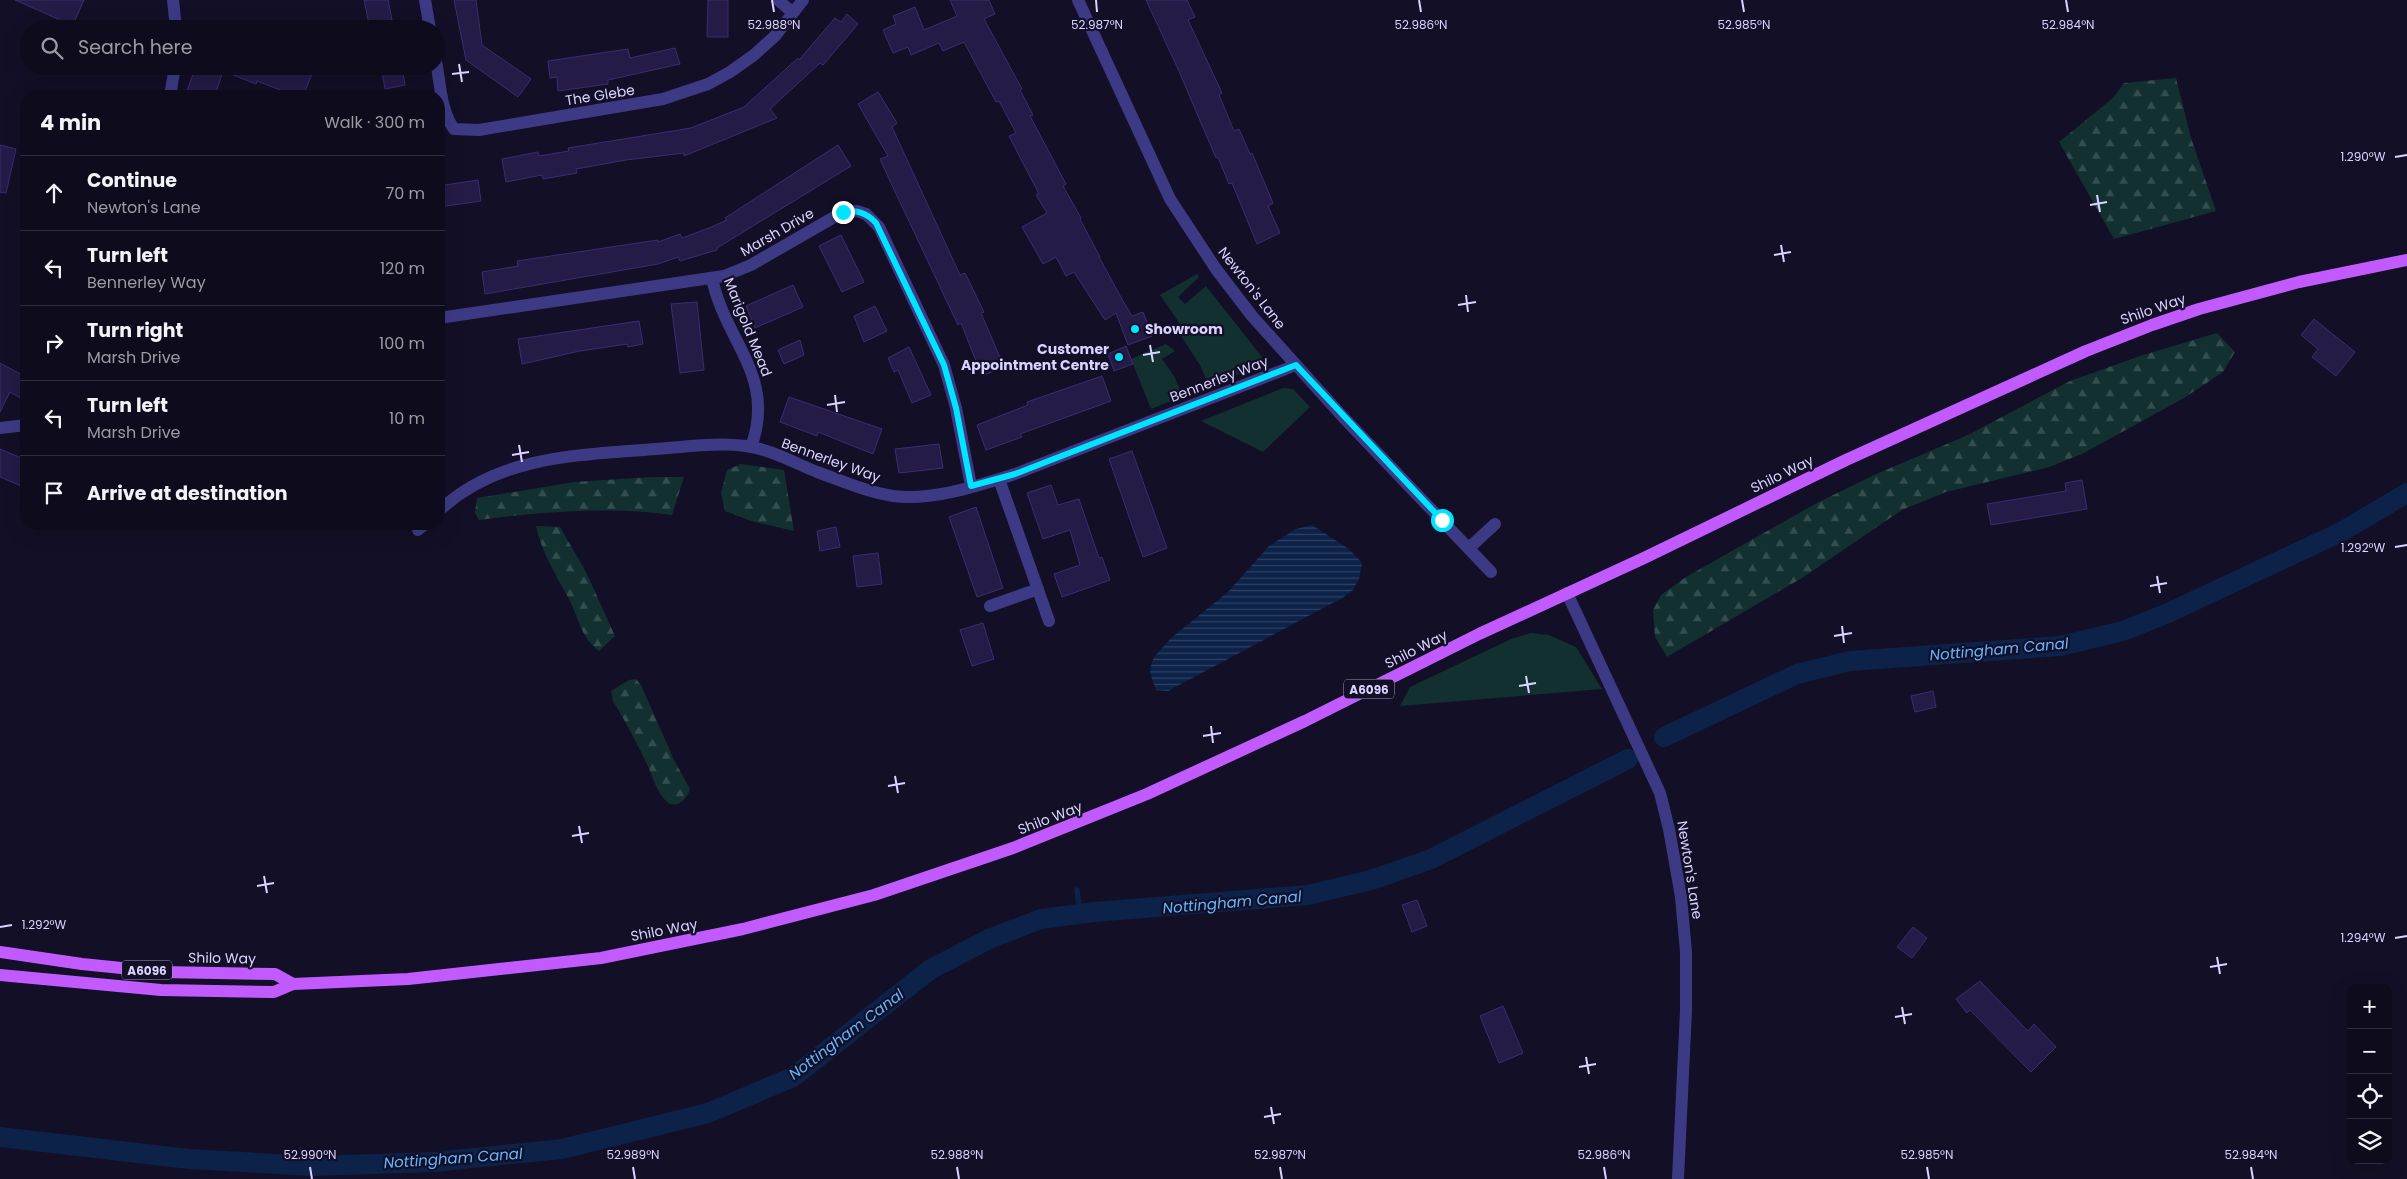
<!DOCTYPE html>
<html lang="en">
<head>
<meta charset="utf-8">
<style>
	:root { --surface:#0e0b1c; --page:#171425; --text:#f1f3f6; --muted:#9b9ba3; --line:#2e2b3b }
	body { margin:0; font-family:Poppins,sans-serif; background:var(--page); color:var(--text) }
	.controls { position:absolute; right:15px; bottom:15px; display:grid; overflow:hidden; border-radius:10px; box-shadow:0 5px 20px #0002 }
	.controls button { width:45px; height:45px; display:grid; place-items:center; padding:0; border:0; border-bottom:1px solid var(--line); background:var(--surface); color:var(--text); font:25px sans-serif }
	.stop { position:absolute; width:15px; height:15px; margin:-11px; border:4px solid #00e5ff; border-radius:50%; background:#fff }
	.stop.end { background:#00e5ff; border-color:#fff; box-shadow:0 1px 5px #0008 }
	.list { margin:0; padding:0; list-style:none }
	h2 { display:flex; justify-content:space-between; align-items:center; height:65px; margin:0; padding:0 20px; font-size:21px }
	h2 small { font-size:16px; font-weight:400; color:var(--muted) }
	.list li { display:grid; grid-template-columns:32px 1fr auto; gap:15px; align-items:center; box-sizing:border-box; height:75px; padding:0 20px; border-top:1px solid var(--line) }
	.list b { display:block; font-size:19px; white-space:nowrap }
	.list p { margin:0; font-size:16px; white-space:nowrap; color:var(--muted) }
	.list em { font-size:16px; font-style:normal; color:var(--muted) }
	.icon { flex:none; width:28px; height:28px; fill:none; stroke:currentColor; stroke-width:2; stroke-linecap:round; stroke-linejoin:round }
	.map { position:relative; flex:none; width:2407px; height:1179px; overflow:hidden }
	.search { position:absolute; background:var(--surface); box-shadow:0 5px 20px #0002; left:20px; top:20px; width:425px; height:55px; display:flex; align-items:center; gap:12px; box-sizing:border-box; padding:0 18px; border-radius:28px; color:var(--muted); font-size:19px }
	.panel { position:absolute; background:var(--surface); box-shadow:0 5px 20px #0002; left:20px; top:90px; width:425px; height:440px; border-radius:20px }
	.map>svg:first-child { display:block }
	.grass { fill:#12302f }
	.forest { fill:url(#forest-firs) }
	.water { fill:url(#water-rules) }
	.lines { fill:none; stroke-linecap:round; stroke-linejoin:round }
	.stream { stroke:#0c2248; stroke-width:5.5 }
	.canal { stroke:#0c2248; stroke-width:20 }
	.building { fill:#241b47; stroke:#3b2d73 }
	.minor { stroke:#3d3a85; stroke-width:12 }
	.tertiary { stroke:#3d3a85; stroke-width:12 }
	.primary { stroke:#c25bff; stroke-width:12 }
	.route { stroke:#00e5ff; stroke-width:6 }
	.ticks { fill:none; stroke:#d9d4ff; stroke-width:2 }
	.poi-dot { fill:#00e5ff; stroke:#130f26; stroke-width:2 }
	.labels { text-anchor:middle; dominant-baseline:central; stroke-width:4.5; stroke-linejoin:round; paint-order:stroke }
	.shield { fill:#130f26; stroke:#9e99be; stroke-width:1 }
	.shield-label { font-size:12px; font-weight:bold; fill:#d9d4ff }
	.street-label { font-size:14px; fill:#d9d4ff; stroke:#130f26 }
	.poi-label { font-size:14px; font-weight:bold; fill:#d9d4ff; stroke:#130f26; text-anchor:start }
	.water-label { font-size:15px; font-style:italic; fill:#62b6ff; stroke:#130f26 }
	.ticks-label { font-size:12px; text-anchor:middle; fill:#d9d4ff; stroke:#130f26; stroke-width:4.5; stroke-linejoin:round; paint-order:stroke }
</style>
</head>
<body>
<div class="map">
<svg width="2407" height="1179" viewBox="0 0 2407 1179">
	<defs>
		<pattern id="forest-firs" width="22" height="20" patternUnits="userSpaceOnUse" patternTransform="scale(1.25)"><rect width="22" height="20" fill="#12302f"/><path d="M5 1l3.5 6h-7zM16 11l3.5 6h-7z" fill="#344d4e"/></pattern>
		<pattern id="water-rules" width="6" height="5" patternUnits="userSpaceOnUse" patternTransform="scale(1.25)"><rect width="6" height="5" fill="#0c2248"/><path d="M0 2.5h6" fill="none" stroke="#2f4163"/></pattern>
	</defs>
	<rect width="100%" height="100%" fill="#130f26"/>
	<!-- grass -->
	<path class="grass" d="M1197,274L1199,277L1178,297L1185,304L1206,286L1262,357L1261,363L1256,367L1209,386L1200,365L1179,333L1181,331L1178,321L1160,295Z
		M1166,344L1175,351L1162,359L1174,376L1180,389L1192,386L1197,391L1151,409L1131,359Z
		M1283,388L1293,389L1310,407L1263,452L1201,421Z
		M1531,633L1549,635L1576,647L1602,689L1400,706L1410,687L1511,639Z"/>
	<!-- forest -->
	<path class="forest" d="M2176,78L2191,138L2216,211L2114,239L2059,142L2113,98L2124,83Z
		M2217,333L2235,352L2223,372L2184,398L2082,454L2049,467L1946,492L1902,510L1802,578L1667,657L1655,637L1653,610L1661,595L1686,577L1815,504L1874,475L1968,435L2070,381L2143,355Z
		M741,464L784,470L794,531L751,521L725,511L721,493L727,470Z
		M652,477H684L672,515C612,506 539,512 479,520L475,513L477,498L574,482Z
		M536,526L560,527L586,572L615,636L599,651C580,636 580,621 570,601C557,576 542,554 536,526Z
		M636,679L641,685L674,760L690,789C687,800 675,811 665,800C656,791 652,774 646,762C636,741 625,721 613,701L611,691L629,680Z"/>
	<!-- water -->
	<path class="water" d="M1312,525L1349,549L1362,563L1359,579L1353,590L1344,597L1168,691L1156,690L1150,673L1151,665L1154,657L1171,638L1228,592L1269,546L1296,529Z"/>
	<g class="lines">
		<!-- stream -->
		<path class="stream" d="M1077,890L1080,914"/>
		<!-- canal -->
		<path class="canal" d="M1664,737L1797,674L1850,661L2060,646L2123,631L2168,613L2341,532L2407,493
			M0,1137L189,1159L312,1166L434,1162L562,1149L708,1113L793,1077L931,969L991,938L1041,919L1094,912L1308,895L1371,880L1431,859L1628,759"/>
	</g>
	<!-- building -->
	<path class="building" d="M15,0H84L71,29H55L58,19Z
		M364,0H388L392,20L369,24Z
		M454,0H476L482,45L531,79L518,97L466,60Z
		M708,0H728V37H707Z
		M950,0H989L995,14L984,19L1022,89L1020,90L1033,115L1030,116L1066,184L1063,186L1081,218L1080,219L1100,257H1099L1123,301L1132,316L1143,312L1152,336L1128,345L1116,313L1105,320L1074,272L1066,276L1056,257L1043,264L1022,227L1047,213L1036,195L1039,194L1009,136L1016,133L999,101L996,102L964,42L943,51L939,43L911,55L908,47L893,53L883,30L896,24L893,16L915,7L924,30L957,16Z
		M1146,0H1187L1195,17L1188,20L1222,93L1219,95L1234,131L1239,129L1250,154L1252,153L1273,203L1268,206L1280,233L1257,244L1232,183L1229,184L1218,157L1216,158L1178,69Z
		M847,14L858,24L823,65L820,63L770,109L777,118L684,156V153L626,160L576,169L577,173L543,179L542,175L506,182L502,159L538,152L539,156L569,151L568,148L691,128L744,107L798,58L799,60L835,18L841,22Z
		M675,48L680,64L608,80V84L558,91L557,77L550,78L548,61L628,49L630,58Z
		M196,66H292L312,74L303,96H296L257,81L256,84L223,71L215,96H185Z
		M381,66H402L405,85L385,89Z
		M878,92L897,123L892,127L960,275L965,273L984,312L981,313L1004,367L982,376L961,323L958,325L890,181L880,159L888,156L858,104Z
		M0,145L16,149L6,193L0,192Z
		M838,145L851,166L717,248V250L680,261L678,257L658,264L485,294L482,272L518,266L517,261L658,240V242L680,234L682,238L709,228L727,220L725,218Z
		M478,180L481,201L439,207V186Z
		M841,235L864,282L842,292L819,246Z
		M793,285L803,307L755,328L746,306Z
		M697,302L704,370L680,373L671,304Z
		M875,306L887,331L864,342L854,316Z
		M2314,319L2355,352L2336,376L2312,357L2318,349L2301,335Z
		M639,321L643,344L628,347L627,344L580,351L522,364L518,339Z
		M800,340L804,355L784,364L778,350Z
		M1126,346L1133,364L1114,371L1108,354Z
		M909,347L931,395L912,403L898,370L894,372L888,358Z
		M0,363L26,377V401L10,392L0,412Z
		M1102,376L1111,401L1020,434L1022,437L986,450L977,425L1028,405L1027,402Z
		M789,397L882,429L873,454L818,432L817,436L780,422Z
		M939,444L943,468L899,473L895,449Z
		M0,449L26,460V488L0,477Z
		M1132,451L1167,548L1143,557L1109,459Z
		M2082,480L2087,509L1991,525L1987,504L2066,491L2065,483Z
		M1051,485L1058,505L1079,499L1099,558L1102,557L1110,580L1062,597L1054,574L1080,565L1070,530L1043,539L1027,493Z
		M976,507L1003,588L977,597L949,517Z
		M836,527L840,547L820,551L817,531Z
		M878,553L882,584L857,587L853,556Z
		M983,623L994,659L972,666L960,630Z
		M1933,691L1936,707L1915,712L1911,696Z
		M1417,900L1427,926L1412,932L1402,905Z
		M1913,927L1927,938L1912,958L1897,947Z
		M1980,981L2028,1031L2034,1024L2056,1047L2031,1072L1970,1010L1967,1013L1956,999Z
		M1503,1006L1523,1053L1499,1063L1480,1016Z"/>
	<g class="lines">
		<!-- minor -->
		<path class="minor" d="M173,0L176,29
			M425,0L430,29
			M778,0L792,12
			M1078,0L1170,199L1216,269L1252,316L1343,417L1491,572
			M436,61C440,82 441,112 454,129L479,130L663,99L708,84L730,72L754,55L775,36L803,0
			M170,96L175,66
			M712,278C725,342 777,376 751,447
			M439,318L724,276L751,265L843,212L857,211L866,214L879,227L944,365L956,408L971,486
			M0,428L26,425
			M999,479L1049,621
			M439,511C497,455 581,455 656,449C685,447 717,442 746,446C770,449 795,463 817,472C842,481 867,492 893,496C933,501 977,486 1015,474L1296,365
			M418,530L425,524
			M1469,548L1495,524
			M990,606L1038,589"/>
		<!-- tertiary -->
		<path class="tertiary" d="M1567,593L1660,793L1669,829L1681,897L1686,952V1010L1678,1179"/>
		<!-- primary -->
		<path class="primary" d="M0,952L82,964L161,972L275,974L293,984
			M0,975L161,990L274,992L293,984L408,979L601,958L743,929L874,895L1013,848L1147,794L1305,721L1479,634L1644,558L1846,460L2086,351L2152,325L2199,309L2299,282L2407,260"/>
	</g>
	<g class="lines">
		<!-- route -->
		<path class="route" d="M843,212C856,210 866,212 876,223L944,365L956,408L971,486L1015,474L1296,365L1442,520"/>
	</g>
	<!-- ticks -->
	<path class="ticks" d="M772,0L774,12M1096,0L1097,12M1419,0L1421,12M1742,0L1744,12M2066,0L2068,12M459,64L462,82M452,74L469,72M2395,157L2407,155M2097,195L2100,212M2090,205L2107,202M1781,245L1784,262M1774,255L1791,252M1466,295L1468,312M1458,305L1476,302M1150,345L1153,362M1143,355L1160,352M835,395L837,412M827,405L845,402M519,445L522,462M512,455L529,452M2395,547L2407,545M2157,576L2160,593M2150,586L2167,583M1842,626L1844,643M1834,636L1852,633M1526,676L1529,693M1519,686L1536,683M1211,726L1213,743M1203,736L1221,733M895,776L898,793M888,786L905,783M579,826L582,843M572,836L589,833M264,876L267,893M257,886L274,883M0,927L12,925M2395,938L2407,936M2217,957L2220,974M2210,967L2227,964M1902,1007L1905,1024M1895,1017L1912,1014M1586,1057L1589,1074M1579,1067L1596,1064M1271,1107L1274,1124M1264,1117L1281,1114M310,1167L312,1179M633,1167L635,1179M957,1167L959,1179M1280,1167L1282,1179M1604,1167L1606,1179M1927,1167L1929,1179M2251,1167L2253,1179"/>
	<!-- markers -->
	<g class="poi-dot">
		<circle cx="1135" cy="329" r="5"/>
		<circle cx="1119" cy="357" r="5"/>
	</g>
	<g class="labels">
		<!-- shield labels -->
		<g class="shield">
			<rect x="1344" y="679.5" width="50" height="19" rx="4"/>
			<rect x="122" y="960.5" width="50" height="19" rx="4"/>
		</g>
		<g class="shield-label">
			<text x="1369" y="689">A6096</text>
			<text x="147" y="970">A6096</text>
		</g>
		<!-- street labels -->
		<g class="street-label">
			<text transform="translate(600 95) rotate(-9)">The Glebe</text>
			<text transform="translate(777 232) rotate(-30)">Marsh Drive</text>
			<text transform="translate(1252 288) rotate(52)">Newton's Lane</text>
			<text transform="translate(2153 309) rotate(-19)">Shilo Way</text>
			<text transform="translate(748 327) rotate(68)">Marigold Mead</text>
			<text transform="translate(1219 379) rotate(-21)">Bennerley Way</text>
			<text transform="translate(831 460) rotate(20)">Bennerley Way</text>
			<text transform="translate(1782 474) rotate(-26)">Shilo Way</text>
			<text transform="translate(1416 649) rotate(-27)">Shilo Way</text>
			<text transform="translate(1050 818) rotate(-21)">Shilo Way</text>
			<text transform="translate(1690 870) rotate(81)">Newton's Lane</text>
			<text transform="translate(664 930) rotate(-11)">Shilo Way</text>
			<text transform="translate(222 958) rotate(1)">Shilo Way</text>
		</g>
		<!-- poi labels -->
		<g class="poi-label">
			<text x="1145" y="329">Showroom</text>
			<text x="1109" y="349" text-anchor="end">Customer<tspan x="1109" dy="16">Appointment Centre</tspan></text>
		</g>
		<!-- water labels -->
		<g class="water-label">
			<text transform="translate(1999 649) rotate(-5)">Nottingham Canal</text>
			<text transform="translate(1232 902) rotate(-5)">Nottingham Canal</text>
			<text transform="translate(846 1034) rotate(-37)">Nottingham Canal</text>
			<text transform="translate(453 1158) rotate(-4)">Nottingham Canal</text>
		</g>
	</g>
	<g class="ticks-label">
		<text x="1421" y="29">52.986°N</text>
		<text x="774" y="29">52.988°N</text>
		<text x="1097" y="29">52.987°N</text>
		<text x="1744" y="29">52.985°N</text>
		<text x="2068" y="29">52.984°N</text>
		<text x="2363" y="161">1.290°W</text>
		<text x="2363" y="552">1.292°W</text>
		<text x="44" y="929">1.292°W</text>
		<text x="2363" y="942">1.294°W</text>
		<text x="310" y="1159">52.990°N</text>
		<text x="633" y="1159">52.989°N</text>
		<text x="957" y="1159">52.988°N</text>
		<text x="1280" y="1159">52.987°N</text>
		<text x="1604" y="1159">52.986°N</text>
		<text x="1927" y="1159">52.985°N</text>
		<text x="2251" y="1159">52.984°N</text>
	</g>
</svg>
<div class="controls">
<button>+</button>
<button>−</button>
<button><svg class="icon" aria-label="locate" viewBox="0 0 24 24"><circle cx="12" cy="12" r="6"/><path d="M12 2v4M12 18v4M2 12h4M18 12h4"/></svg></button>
<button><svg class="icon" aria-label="layers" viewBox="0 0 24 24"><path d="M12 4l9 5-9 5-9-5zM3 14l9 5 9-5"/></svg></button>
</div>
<div class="stop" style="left:1442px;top:520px"></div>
<div class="stop end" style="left:843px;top:212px"></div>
<div class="search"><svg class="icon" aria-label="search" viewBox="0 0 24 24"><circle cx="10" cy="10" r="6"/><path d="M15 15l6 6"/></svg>Search here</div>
<section class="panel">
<h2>4 min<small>Walk · 300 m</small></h2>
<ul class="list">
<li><svg class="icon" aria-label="ahead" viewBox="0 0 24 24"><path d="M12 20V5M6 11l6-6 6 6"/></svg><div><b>Continue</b><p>Newton's Lane</p></div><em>70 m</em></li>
<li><svg class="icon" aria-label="left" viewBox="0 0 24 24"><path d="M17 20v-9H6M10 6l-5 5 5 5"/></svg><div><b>Turn left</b><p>Bennerley Way</p></div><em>120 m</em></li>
<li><svg class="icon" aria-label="right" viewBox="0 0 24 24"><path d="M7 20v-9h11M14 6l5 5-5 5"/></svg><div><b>Turn right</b><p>Marsh Drive</p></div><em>100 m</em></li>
<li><svg class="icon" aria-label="left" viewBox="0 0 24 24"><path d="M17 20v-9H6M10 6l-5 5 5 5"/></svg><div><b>Turn left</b><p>Marsh Drive</p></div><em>10 m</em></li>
<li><svg class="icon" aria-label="arrive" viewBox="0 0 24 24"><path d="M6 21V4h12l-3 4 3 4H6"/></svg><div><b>Arrive at destination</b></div></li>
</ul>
</section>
</div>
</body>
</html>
